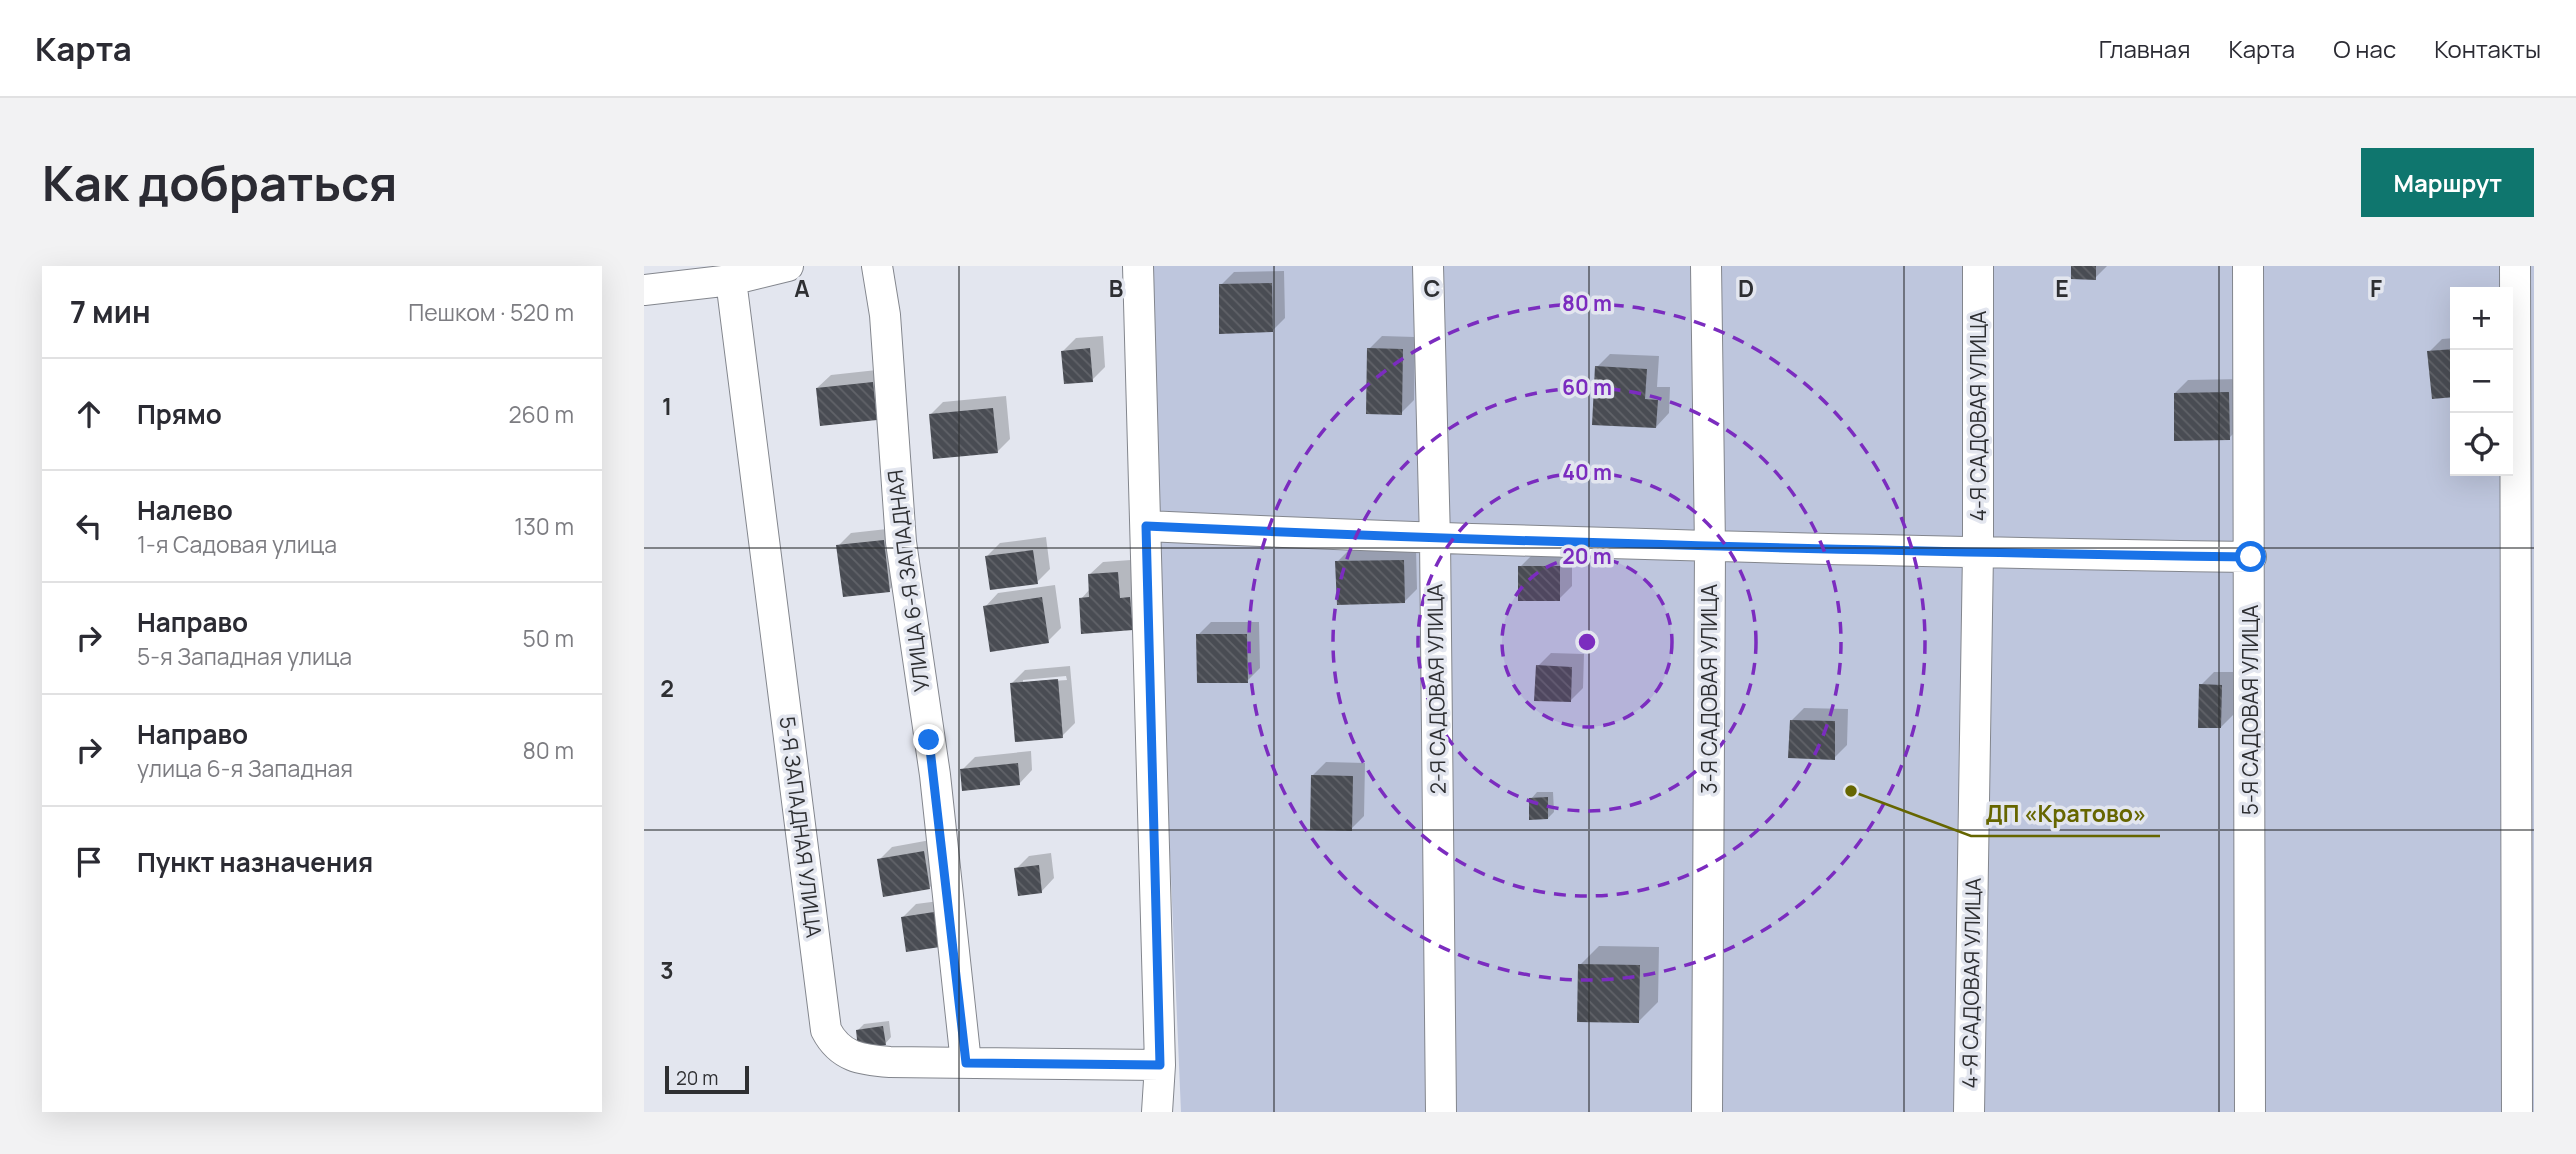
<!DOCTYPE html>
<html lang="ru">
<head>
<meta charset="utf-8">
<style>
	:root { --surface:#fff; --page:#f2f2f3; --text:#2b2b33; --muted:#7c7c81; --line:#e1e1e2; --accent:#0f766e }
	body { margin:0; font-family:Manrope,sans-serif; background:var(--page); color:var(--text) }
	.controls { position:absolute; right:21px; top:21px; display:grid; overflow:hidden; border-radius:0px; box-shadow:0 7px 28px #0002 }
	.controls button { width:63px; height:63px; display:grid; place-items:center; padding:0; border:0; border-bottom:2px solid var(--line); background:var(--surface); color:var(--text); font:35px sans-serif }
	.scale { position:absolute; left:21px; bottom:18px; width:84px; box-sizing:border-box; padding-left:7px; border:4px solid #2e2f32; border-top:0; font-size:19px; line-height:24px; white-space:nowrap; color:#2e2f32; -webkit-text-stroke:5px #e3e6ef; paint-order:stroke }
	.stop { position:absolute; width:21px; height:21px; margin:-16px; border:5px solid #1a73e8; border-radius:50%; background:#fff }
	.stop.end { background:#1a73e8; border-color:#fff; box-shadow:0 2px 7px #0008 }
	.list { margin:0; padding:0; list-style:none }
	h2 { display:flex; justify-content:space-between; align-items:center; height:91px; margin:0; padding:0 28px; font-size:30px }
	h2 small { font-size:23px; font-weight:400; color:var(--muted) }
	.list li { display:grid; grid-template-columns:46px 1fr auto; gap:21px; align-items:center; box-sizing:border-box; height:112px; padding:0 28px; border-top:2px solid var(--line) }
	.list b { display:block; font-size:26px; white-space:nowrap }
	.list p { margin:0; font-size:23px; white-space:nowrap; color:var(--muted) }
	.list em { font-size:23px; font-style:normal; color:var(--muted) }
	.icon { flex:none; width:38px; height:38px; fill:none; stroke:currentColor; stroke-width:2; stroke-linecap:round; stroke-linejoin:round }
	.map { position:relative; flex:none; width:1890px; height:846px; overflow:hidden; border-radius:0px }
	header { display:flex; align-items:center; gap:42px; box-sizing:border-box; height:98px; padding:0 35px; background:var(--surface); border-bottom:2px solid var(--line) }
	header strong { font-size:33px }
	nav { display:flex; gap:38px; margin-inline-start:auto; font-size:24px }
	.intro { display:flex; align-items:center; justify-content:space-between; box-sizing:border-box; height:168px; padding:0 42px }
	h1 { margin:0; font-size:49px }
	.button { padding:18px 32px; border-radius:0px; background:var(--accent); color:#fff; font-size:24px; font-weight:700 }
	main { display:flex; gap:42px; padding:0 42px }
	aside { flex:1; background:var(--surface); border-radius:0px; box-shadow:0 7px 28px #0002 }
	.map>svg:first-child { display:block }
	.garden { fill:#bec6dd; fill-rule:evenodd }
	.shadow { fill:#0003; fill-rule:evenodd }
	.building { fill:url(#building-back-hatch) }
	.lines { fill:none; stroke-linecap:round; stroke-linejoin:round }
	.minor-casing { stroke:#83868d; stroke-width:32 }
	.minor { stroke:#fff; stroke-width:30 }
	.route { stroke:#1a73e8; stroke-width:9 }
	.grid { fill:none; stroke:#2e2f32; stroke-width:2; stroke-opacity:0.55 }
	.ring { fill:none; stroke:#7b2cbf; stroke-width:3.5; stroke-dasharray:12 9 }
	.labels { text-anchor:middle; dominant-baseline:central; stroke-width:7; stroke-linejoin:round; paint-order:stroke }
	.street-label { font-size:21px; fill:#2e2f32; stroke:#e3e6ef }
	.grid-label { font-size:23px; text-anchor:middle; font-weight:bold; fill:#2e2f32; stroke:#e3e6ef; stroke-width:7; stroke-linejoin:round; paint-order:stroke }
	.centre { fill:#7b2cbf; stroke:#e3e6ef; stroke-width:3.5 }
	.ring-label { font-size:21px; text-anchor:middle; font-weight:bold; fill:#7b2cbf; stroke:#e3e6ef; stroke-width:7; stroke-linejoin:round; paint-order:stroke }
	.leader { fill:none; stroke:#660; stroke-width:2.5 }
	.callout-dot { fill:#660; stroke:#e3e6ef; stroke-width:2.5 }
	.callout-label { font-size:23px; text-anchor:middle; font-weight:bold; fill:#660; stroke:#e3e6ef; stroke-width:7; stroke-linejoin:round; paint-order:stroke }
</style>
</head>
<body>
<header>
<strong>Карта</strong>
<nav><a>Главная</a><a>Карта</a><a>О нас</a><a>Контакты</a></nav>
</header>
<div class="intro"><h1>Как добраться</h1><a class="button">Маршрут</a></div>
<main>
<aside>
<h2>7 мин<small>Пешком · 520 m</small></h2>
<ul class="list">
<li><svg class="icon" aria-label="ahead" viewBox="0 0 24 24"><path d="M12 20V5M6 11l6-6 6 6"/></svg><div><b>Прямо</b></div><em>260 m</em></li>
<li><svg class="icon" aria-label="left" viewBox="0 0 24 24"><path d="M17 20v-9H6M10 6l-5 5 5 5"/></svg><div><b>Налево</b><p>1-я Садовая улица</p></div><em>130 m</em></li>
<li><svg class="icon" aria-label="right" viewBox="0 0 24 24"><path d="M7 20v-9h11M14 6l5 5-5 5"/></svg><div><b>Направо</b><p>5-я Западная улица</p></div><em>50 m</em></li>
<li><svg class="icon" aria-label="right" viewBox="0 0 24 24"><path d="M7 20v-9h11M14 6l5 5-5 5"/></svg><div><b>Направо</b><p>улица 6-я Западная</p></div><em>80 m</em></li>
<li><svg class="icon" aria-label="arrive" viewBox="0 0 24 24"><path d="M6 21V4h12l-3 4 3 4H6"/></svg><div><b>Пункт назначения</b></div></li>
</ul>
</aside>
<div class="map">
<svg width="1890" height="846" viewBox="0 0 1890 846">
	<defs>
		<pattern id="building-back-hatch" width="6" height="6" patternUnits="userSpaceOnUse" patternTransform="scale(1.75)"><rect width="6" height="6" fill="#494c53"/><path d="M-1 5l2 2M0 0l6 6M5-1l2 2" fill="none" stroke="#616369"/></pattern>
	</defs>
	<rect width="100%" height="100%" fill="#e3e6ef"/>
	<!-- garden -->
	<path class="garden" d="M501,0H1890V846H537ZM1811,26H1864V205H1811Z"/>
	<!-- shadow -->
	<path class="shadow" d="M1429,0H1463L1451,12Z
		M640,5L641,52L628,65L577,19L590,6Z
		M459,70L461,101L448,114L419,85L432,72Z
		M738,70L771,71L770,134L757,147L725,83Z
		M1811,72V129L1790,131L1785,86L1798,73Z
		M966,88L1015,90L1013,121H1026L1025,147L1012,161L953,101Z
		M242,103L245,140L232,153L173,122L187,109Z
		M1598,113V159L1585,172L1531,127L1544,114Z
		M362,130L366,173L353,186L286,149L299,136Z
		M252,262L258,311L245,324L194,280L207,267Z
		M402,271L406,303L393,316L343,290L356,277Z
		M772,282L773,323L760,336L693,296L706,283Z
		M889,288H928V320L915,333L876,301Z
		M487,294L488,320L501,350L488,363L437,333L446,323L445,309L459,296Z
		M411,319L417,362L404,375L341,341L354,327Z
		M567,356H615L616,402L603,415L554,369Z
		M907,387L940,388L939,422L926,435L894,400Z
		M426,400L431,457L418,470L368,417L381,404ZM422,410L423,414L379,417V414Z
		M1570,406H1590V448L1577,461L1557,419Z
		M1160,442L1204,443L1203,479L1190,492L1147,455Z
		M387,485L388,504L375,518L318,504L331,491Z
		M682,496L721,497L720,550L707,563L669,509Z
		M893,526H909L910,546L904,552L887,533Z
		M292,573L298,609L285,622L235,594L248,581Z
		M407,587L410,612L397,626L372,603L385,590Z
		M303,634L308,666L259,651L272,638Z
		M955,680L1015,681L1014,736L995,755L936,699Z
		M245,755L247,771L241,778L214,764L220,758Z"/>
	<!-- building -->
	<path class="building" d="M1427,0H1452V14L1427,13Z
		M628,17L629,66L575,68V18Z
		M446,82L449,116L420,118L417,85Z
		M723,82L759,83L758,149L722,148Z
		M1811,83V131L1788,133L1783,85Z
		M951,100L1003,103L1001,133L1014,134L1012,162L948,159Z
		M229,116L233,154L176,160L172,122Z
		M1585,126L1586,174L1530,175V127Z
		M349,142L354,187L289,193L285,148Z
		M240,274L246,326L199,331L192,279Z
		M389,284L394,318L346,324L341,290Z
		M760,294L761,337L693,339L691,295Z
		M874,300H916V335H874Z
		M474,306L476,332L486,331L489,364L437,368L435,332L445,331L444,308Z
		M398,331L405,377L346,386L339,340Z
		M552,368H603L604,417H553Z
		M892,399L928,401L927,436L890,435Z
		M414,413L419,472L371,476L366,417Z
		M1555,418L1578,419L1577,462H1554Z
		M1146,454L1191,455V494L1144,492Z
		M374,497L376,519L318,525L316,503Z
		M667,509L709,510L708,565L666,564Z
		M904,531V553L885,554V532Z
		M280,585L286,623L239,631L233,593Z
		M395,599L398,627L374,630L370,602Z
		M290,646L296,681L262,686L257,651Z
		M934,698L996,699L995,757L933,756Z
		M239,760L242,779L214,783L212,764Z"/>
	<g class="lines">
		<defs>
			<path id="minor" d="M233,0L241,49L257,276L291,509L322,797
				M494,0L516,799L513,846
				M784,0L791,274L797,846
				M1062,0L1066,282L1063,846
				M1604,0L1606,846
				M1871,0L1873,846
				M87,14L182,764C196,791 217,794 246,796L516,799
				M0,24L87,14L144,0
				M502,260C870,277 1238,285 1607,291
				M1325,846L1334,286V0"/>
		</defs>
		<!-- minor casing -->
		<use href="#minor" class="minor-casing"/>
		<!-- minor -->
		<use href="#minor" class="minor"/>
	</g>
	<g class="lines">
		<!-- route -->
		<path class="route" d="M285,474L322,797L516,799L502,260C870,277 1238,285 1607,291"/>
	</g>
	<!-- grid -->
	<path class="grid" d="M315,0V846M630,0V846M945,0V846M1260,0V846M1575,0V846M0,282H1890M0,564H1890"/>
	<!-- distance rings -->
	<circle cx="943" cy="376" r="85" fill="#7b2cbf" fill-opacity=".12"/>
	<g class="ring">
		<circle cx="943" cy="376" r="85"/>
		<circle cx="943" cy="376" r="169"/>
		<circle cx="943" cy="376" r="254"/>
		<circle cx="943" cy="376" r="338"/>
	</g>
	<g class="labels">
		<!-- street labels -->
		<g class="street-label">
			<text transform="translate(1334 150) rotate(-90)">4-Я САДОВАЯ УЛИЦА</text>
			<text transform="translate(264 315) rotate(-97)">УЛИЦА 6-Я ЗАПАДНАЯ</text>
			<text transform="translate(792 423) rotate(-91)">2-Я САДОВАЯ УЛИЦА</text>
			<text transform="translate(1065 423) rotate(-90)">3-Я САДОВАЯ УЛИЦА</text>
			<text transform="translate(1606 444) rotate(-90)">5-Я САДОВАЯ УЛИЦА</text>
			<text transform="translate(157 561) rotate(83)">5-Я ЗАПАДНАЯ УЛИЦА</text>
			<text transform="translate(1327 717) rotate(-89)">4-Я САДОВАЯ УЛИЦА</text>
		</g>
	</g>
	<g class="grid-label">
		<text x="158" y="31">A</text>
		<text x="472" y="31">B</text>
		<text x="788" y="31">C</text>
		<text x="1102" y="31">D</text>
		<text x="1418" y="31">E</text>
		<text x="1732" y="31">F</text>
		<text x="23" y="149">1</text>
		<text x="23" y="431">2</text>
		<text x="23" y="713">3</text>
	</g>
	<circle cx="943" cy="376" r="10" class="centre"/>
	<g class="ring-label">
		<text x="943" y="45">80 m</text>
		<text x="943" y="129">60 m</text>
		<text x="943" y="214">40 m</text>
		<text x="943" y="298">20 m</text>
	</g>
	<!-- callouts -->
	<path class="leader" d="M1207 525L1327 570H1516"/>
	<circle class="callout-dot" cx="1207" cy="525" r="7"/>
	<g class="callout-label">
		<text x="1422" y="556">ДП «Кратово»</text>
	</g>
</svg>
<div class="controls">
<button>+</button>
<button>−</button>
<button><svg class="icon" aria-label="locate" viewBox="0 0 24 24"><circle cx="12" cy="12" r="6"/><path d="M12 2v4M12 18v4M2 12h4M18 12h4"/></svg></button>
</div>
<div class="scale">20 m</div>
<div class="stop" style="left:1607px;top:291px"></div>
<div class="stop end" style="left:285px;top:474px"></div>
</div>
</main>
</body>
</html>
